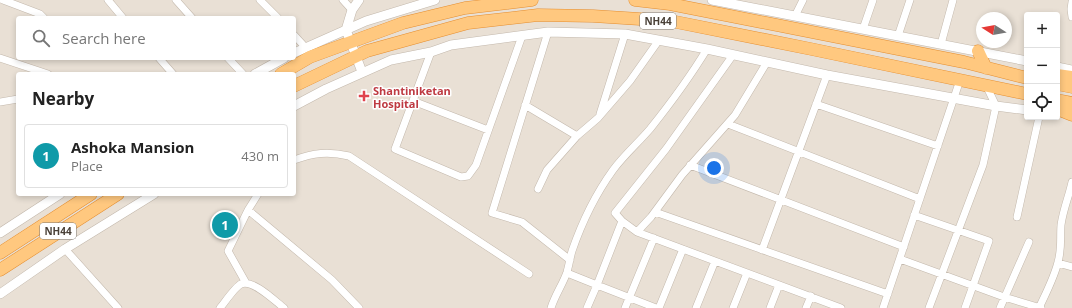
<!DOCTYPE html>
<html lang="en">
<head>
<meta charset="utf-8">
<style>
	:root { --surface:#fff; --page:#f6f6f6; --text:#222; --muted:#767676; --line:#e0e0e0; --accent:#ff1c14 }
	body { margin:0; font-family:"Open Sans",sans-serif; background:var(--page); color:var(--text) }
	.controls { position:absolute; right:12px; top:12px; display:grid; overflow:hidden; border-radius:4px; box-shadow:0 2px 6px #0003 }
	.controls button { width:36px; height:36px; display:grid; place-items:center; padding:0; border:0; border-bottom:1px solid var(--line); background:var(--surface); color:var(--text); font:20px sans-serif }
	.compass { position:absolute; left:976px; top:12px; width:36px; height:36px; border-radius:50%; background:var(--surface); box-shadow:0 2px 6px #0003; rotate:281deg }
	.you { position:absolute; left:714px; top:168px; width:14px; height:14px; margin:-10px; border:3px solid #fff; border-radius:50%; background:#1a73e8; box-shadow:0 0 0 6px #1a73e833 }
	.badge { display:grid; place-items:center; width:26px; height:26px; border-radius:50%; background:var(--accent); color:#fff; font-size:13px; font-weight:700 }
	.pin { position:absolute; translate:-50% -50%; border:2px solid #fff; box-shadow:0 1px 4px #0006 }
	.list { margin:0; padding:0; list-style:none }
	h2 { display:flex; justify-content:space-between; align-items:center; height:52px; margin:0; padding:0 16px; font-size:17px }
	h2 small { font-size:13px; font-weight:400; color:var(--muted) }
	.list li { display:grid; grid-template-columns:26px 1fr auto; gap:12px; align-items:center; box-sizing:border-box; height:64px; margin:0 8px 8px; padding:0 8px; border:1px solid var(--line); border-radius:4px }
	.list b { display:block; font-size:15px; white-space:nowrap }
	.list p { margin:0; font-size:13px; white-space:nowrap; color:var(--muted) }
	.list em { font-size:13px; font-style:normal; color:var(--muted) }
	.icon { flex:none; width:22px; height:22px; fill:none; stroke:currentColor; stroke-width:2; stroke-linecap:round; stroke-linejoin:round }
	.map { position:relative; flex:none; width:1072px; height:308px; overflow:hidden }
	.search { position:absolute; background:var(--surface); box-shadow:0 2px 6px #0003; left:16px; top:16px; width:280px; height:44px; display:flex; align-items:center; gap:10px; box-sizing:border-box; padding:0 14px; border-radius:4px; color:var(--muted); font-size:15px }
	.panel { position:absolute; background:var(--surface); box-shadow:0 2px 6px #0003; left:16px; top:72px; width:280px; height:124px; border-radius:4px }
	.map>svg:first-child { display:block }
	.residential { fill:#e9e0d5; fill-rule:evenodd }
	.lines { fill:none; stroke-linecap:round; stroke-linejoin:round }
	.minor-casing { stroke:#c3b8ac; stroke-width:8 }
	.tertiary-casing { stroke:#c3b8ac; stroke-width:10 }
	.trunk-casing { stroke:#e58e30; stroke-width:13 }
	.minor { stroke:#fff; stroke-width:7 }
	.tertiary { stroke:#fff; stroke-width:9 }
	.trunk { stroke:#ffc87f; stroke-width:12 }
	.health-dot { fill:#e0444e; stroke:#fff; stroke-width:1.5 }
	.labels { text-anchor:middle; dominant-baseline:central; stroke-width:3; stroke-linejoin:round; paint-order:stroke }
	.shield { fill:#fff; stroke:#7f7972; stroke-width:1 }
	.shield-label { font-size:10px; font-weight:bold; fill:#483f36 }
	.health-label { font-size:11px; font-weight:bold; fill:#be3a42; stroke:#fff; text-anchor:start }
</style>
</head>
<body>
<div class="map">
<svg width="1072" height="308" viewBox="0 0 1072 308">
	<rect width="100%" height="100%" fill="#f4efe7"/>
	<!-- residential -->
	<path class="residential" d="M0,0H1072V308H0ZM1027,15H1057V117H1027ZM18,18H294V58H18ZM982,18H1006V42H982ZM18,74H294V194H18Z"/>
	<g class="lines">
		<defs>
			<path id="minor" d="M3,0L40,14L44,18
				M108,0L123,18
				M176,0L192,18
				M260,0L278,18
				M343,0L352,10
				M1072,2L1071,9L1072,17
				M795,16L803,0
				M863,29L873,0
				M548,32L492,213L522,222L570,260
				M294,35L305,47
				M898,36L910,0
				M941,44L953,0
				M431,52L395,149L461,177L468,176L476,165L522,36
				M733,55L666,149L615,213L622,221L637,232L841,308
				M0,58L48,74
				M159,58L173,74
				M228,58L243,74
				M413,101L488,130
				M0,102L18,99
				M816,104L938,146
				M525,105L577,136
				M600,114L625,34
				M728,124L920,199
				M294,160C313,153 328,151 349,156L529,274
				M690,165L904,247
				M538,189L547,170L577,136L598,118L630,81L659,40
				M248,210L332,280L359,308
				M655,212L888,294
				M914,215L989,241L965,308
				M1017,217L1039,117
				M637,232L651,217L682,175L735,115L767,62
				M65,249L118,308
				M762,250L827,75
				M900,259L1004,297L1041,308
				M1058,263L1072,267
				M567,273L597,285L622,221
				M246,283L228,251L248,210L258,194
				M220,308C225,302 235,287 241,284C253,279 275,301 284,308
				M551,308C555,295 563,284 567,272C569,265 570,258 572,251C582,222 595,195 613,170C624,155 638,143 650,129C670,104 690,77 707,49
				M587,308L597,285L656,308
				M625,308L654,238
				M659,308L683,249
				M696,308L715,261
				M733,308L747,273
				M770,308L779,285
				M806,308L811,296
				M883,308L960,80
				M929,308L983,165L996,106L986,85
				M1000,308L1029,242
				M1039,308C1046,293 1054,278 1058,262C1062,248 1060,238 1061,225C1063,210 1069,196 1072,182"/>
			<path id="tertiary" d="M359,0L352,10L346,30L362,72
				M712,0L1027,61
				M294,53L366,21L435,0
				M1057,67L1072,70
				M255,74L284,58
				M294,106L326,89L391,60L431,52L451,45L548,32L625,34L707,49L827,75L996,106L1027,110
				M0,233L60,194
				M0,294L65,249L154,194"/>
			<path id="trunk" d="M635,0L670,4L964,62L1027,78
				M978,51L986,68
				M281,74L310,57L403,23L465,8L532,0
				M1057,75L1072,77
				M1057,84L1072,87
				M294,86L367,51L468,23L538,15L593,16L671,21L811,49L1027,94
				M1057,100L1072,103
				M1057,109L1072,115
				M0,253L91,194
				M0,270L118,194"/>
		</defs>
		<!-- minor casing -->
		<use href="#minor" class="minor-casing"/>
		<!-- tertiary casing -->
		<use href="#tertiary" class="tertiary-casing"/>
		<!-- trunk casing -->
		<use href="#trunk" class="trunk-casing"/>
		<!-- minor -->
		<use href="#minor" class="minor"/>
		<!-- tertiary -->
		<use href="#tertiary" class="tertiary"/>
		<!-- trunk -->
		<use href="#trunk" class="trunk"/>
	</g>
	<!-- markers -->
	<path class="health-dot" d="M362 90h4v4h4v4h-4v4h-4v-4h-4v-4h4z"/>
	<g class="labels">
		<!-- shield labels -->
		<g class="shield">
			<rect x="640" y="13" width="36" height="16" rx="3"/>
			<rect x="40" y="223" width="36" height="16" rx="3"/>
		</g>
		<g class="shield-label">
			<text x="658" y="21">NH44</text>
			<text x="58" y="231">NH44</text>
		</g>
		<!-- health labels -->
		<g class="health-label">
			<text x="373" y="90">Shantiniketan<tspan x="373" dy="13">Hospital</tspan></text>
		</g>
	</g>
</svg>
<div class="controls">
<button>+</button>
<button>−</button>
<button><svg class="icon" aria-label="locate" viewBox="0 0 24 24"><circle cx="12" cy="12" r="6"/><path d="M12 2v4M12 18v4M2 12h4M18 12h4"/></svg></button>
</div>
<svg class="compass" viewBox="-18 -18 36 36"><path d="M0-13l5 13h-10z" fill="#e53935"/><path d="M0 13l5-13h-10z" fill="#767676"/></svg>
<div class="you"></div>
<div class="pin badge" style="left:225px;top:225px;background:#0f9aa8">1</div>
<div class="search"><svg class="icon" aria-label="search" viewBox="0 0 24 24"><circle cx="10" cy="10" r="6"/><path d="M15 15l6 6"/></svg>Search here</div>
<section class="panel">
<h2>Nearby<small></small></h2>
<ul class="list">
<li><span class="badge" style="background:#0f9aa8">1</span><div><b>Ashoka Mansion</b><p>Place</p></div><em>430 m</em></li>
</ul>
</section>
</div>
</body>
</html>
